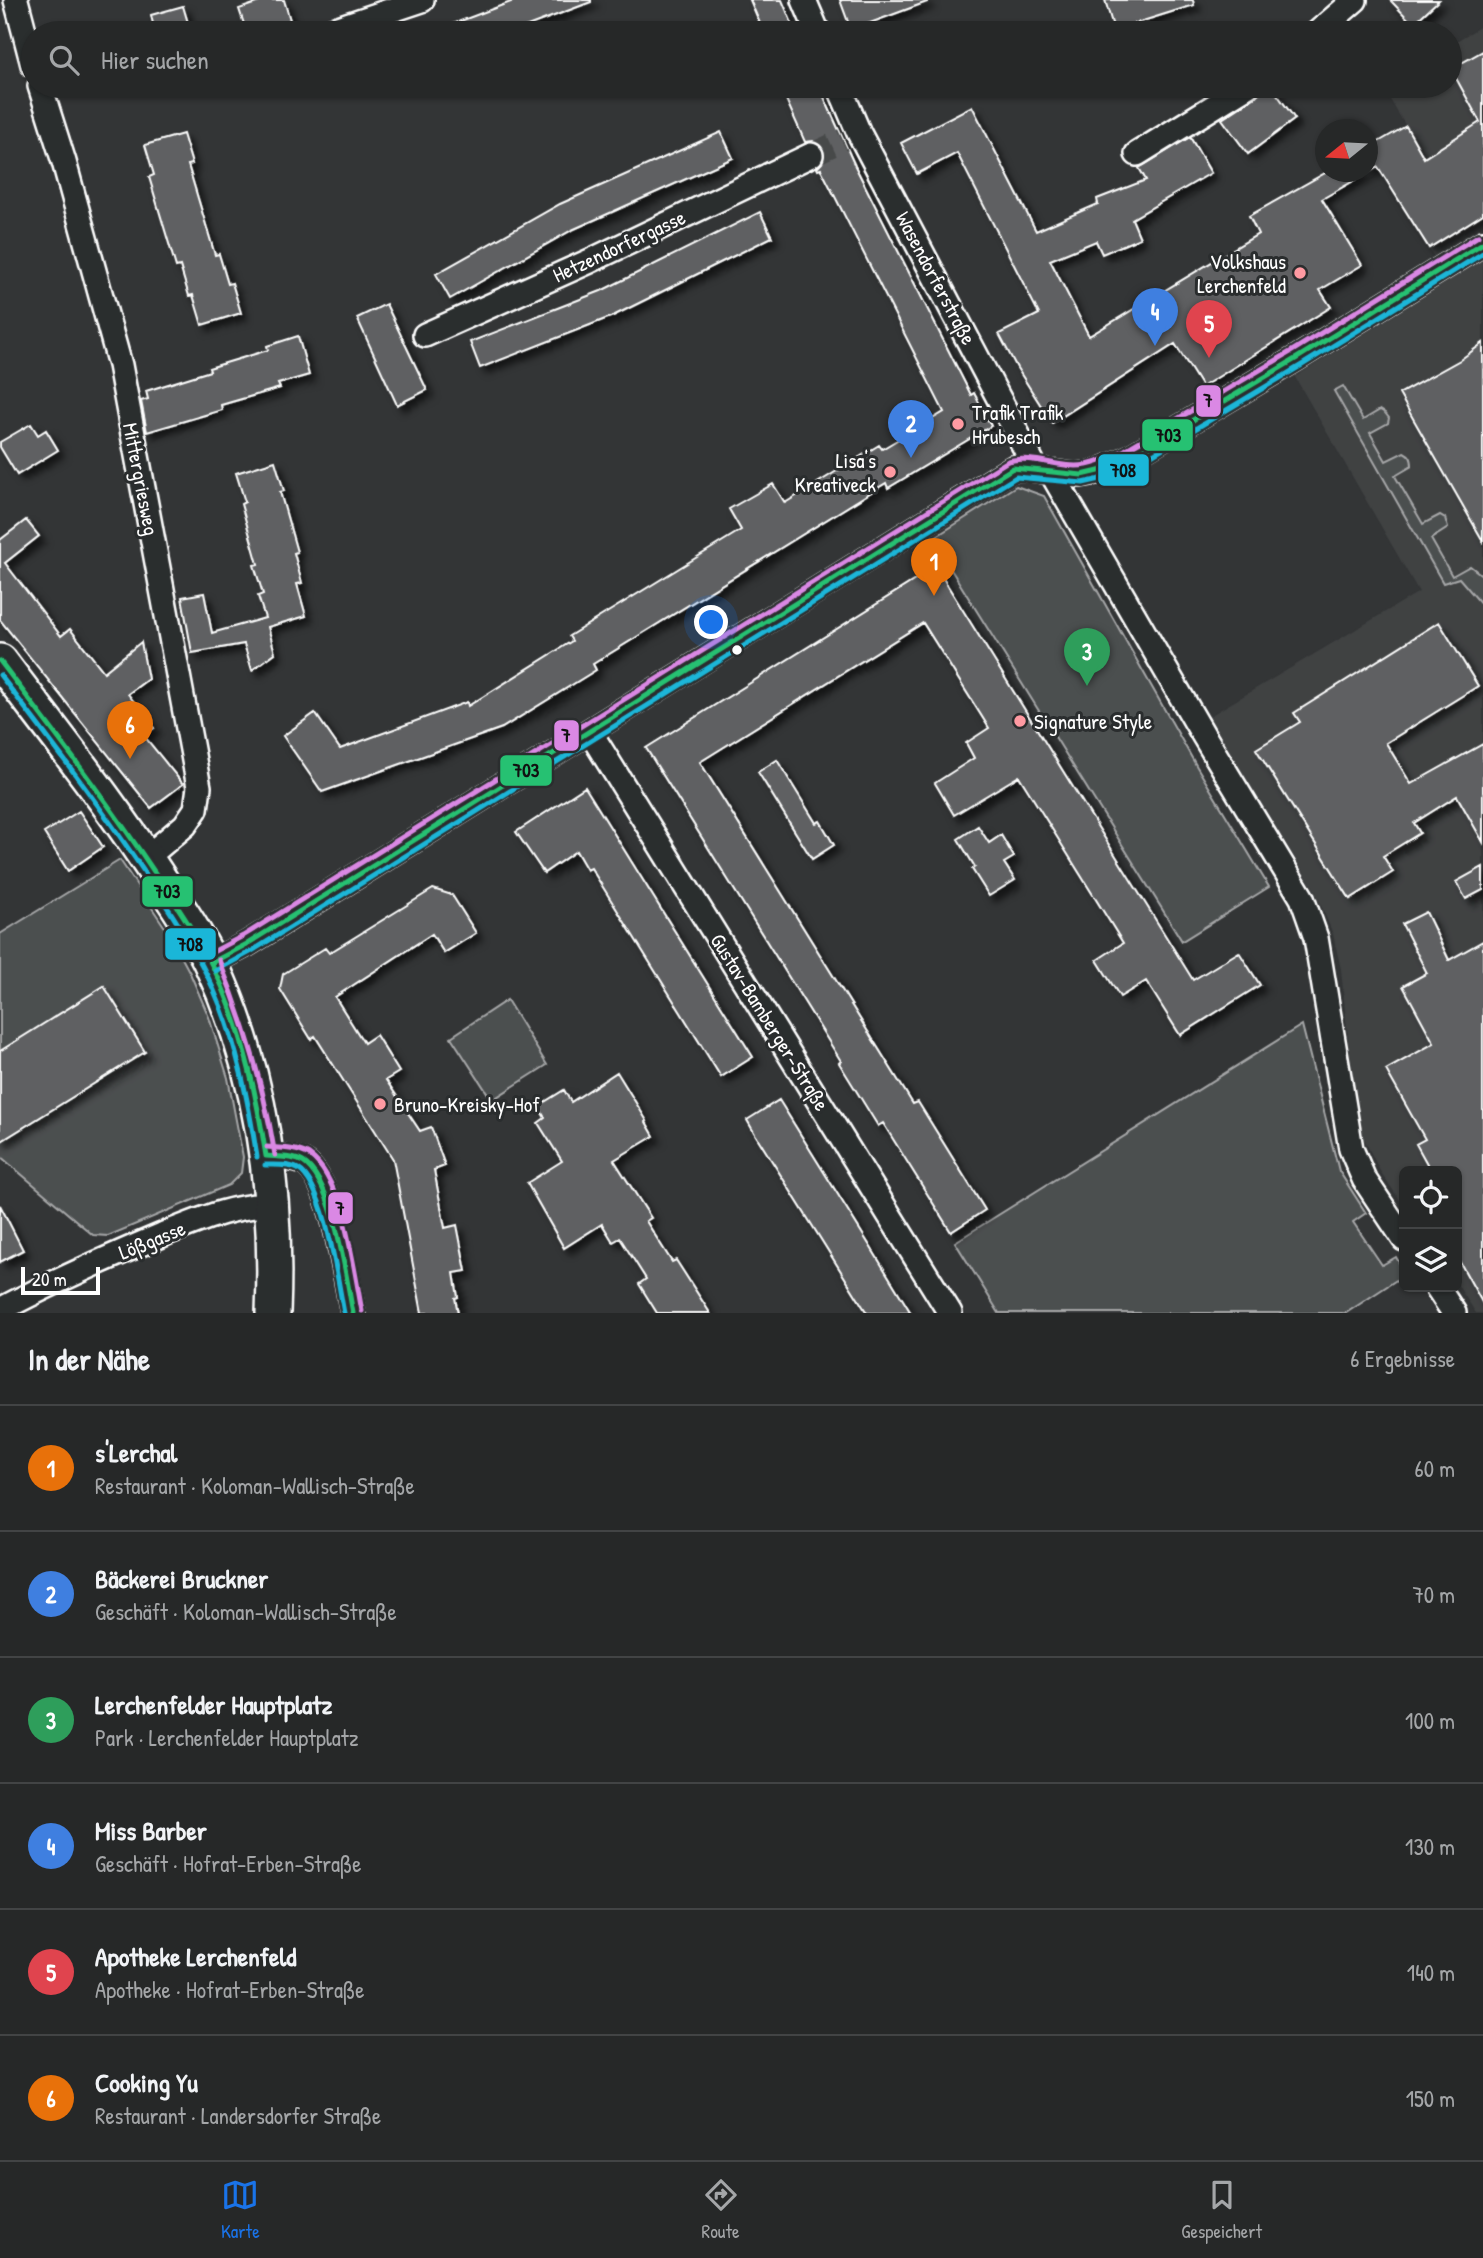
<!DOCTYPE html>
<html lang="de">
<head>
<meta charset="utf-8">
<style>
	:root { --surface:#262828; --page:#2e3030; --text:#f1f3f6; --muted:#a4a6a8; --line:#424445; --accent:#1a73e8 }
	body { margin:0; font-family:"Patrick Hand",sans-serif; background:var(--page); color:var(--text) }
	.controls { position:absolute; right:21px; bottom:21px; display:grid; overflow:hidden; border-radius:10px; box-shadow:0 2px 5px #0004 }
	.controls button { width:63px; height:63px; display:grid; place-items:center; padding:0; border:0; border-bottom:2px solid var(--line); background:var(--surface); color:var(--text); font:35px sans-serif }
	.compass { position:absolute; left:1315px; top:119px; width:63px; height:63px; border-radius:50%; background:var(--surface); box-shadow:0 2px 5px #0004; rotate:252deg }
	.scale { position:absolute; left:21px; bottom:18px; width:79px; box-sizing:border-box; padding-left:7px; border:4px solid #fff; border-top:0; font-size:19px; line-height:24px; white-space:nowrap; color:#fff; -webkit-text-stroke:5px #2a2d2e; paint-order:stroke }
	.you { position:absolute; left:712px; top:623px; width:24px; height:24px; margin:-18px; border:5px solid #fff; border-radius:50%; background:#1a73e8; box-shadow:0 0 0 10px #1a73e833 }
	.badge { display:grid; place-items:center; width:46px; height:46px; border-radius:50%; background:var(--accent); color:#fff; font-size:23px; font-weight:700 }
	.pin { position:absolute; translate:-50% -58px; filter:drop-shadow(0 2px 4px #0008) }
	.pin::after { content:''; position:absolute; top:37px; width:24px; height:21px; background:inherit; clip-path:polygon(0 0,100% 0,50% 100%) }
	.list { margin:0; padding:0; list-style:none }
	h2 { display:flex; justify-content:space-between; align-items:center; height:91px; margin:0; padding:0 28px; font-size:30px }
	h2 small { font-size:23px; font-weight:400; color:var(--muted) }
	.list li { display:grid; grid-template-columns:46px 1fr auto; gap:21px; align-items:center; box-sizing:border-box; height:126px; padding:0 28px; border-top:2px solid var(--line) }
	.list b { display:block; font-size:26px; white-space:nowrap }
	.list p { margin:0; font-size:23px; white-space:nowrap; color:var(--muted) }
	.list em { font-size:23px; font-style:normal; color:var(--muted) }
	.icon { flex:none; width:38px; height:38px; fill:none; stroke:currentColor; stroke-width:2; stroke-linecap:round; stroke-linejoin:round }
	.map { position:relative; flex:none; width:1483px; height:1313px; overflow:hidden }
	.search { position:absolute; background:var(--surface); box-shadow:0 2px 5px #0004; left:21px; right:21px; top:21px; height:77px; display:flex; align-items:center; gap:18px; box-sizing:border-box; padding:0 24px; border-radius:38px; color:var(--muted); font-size:26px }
	.sheet { height:847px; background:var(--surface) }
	nav { display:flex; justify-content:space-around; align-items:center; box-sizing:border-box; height:98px; border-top:2px solid var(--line); background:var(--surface); font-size:19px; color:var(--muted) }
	nav a { display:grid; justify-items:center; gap:4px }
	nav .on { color:var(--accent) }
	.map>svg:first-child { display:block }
	.built { fill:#404243 }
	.green { fill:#4c4f50; stroke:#a6a7a8; stroke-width:2 }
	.building { fill:#5f6162; stroke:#fff; stroke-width:2; filter:url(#shadow) }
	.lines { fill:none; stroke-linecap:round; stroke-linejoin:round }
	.minor-tunnel { stroke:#47494a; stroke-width:23; stroke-dasharray:23 11; stroke-linecap:butt }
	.minor-casing { stroke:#fff; stroke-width:28 }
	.secondary-casing { stroke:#fff; stroke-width:38 }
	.minor { stroke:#2a2d2e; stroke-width:23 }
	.secondary { stroke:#2a2d2e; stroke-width:33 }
	.bus-1-casing { stroke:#2a2d2e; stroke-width:10 }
	.bus-2-casing { stroke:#2a2d2e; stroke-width:10 }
	.bus-3-casing { stroke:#2a2d2e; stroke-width:10 }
	.bus-1 { stroke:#26c172; stroke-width:5 }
	.bus-2 { stroke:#1ab6d8; stroke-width:5 }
	.bus-3 { stroke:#da88e4; stroke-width:5 }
	.poi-dot { fill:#ff9aa2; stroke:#2a2d2e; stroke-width:2.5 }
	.bus-dot { fill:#fff; stroke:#2a2d2e; stroke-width:2.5 }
	.labels { text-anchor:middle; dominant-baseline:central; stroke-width:6; stroke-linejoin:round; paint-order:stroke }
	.street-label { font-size:21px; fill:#fff; stroke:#2a2d2e }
	.poi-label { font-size:21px; fill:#fff; stroke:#2a2d2e; text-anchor:start }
	.line-badge { stroke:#2a2d2e; stroke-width:2.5 }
	.pale-badge-label { font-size:19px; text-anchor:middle; font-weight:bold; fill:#111 }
</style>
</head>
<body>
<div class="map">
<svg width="1483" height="1313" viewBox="0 0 1483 1313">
	<defs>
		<filter id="shadow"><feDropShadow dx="6" dy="6" stdDeviation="3.5" flood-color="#0009"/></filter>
	</defs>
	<rect width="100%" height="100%" fill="#333536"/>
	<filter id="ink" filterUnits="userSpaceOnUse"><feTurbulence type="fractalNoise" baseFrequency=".0143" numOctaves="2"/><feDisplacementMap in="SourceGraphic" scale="14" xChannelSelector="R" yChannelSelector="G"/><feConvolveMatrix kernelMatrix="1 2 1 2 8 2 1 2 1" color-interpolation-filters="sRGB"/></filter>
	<g filter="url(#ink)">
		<!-- built -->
		<path class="built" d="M1483,25V1313H1476L1457,1284V1171H1404V1206L1380,1171L1365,1141L1355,1109L1341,969L1333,934L1315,891L1208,717L1419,592L1295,377L1449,281L1378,167L1417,145L1382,86H1450V45Z"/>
		<!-- green -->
		<path class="green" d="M1343,386L1363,420L1380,410L1385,413L1389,418L1388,423L1370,433L1386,461L1404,452C1410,455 1412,458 1412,466L1395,476L1423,524L1440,515L1445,518L1448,528L1431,539L1452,576L1470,566L1483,576V606L1459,578L1443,583L1334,391Z
			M1016,486L1044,496L1197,767L1269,887L1182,941L932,539Z
			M120,860L168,932L190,973L209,1017L228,1078L243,1157L241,1173L229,1185L108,1236L93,1235L0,1156V934Z
			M507,1000L547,1065L492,1100L451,1037Z
			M1302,1025L1339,1171L1366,1213L1353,1222L1382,1265L1396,1257L1404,1271V1275L1346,1313H999L955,1242Z"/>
		<!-- building -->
		<path class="building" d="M265,0H284L290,20L275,25L278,33H247L239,9Z
			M516,0H591V2L509,33H434V31Z
			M750,0H782L796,33H764Z
			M840,0H927V2L851,30Z
			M1105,0H1193L1194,5L1114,30Z
			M1390,0H1439L1413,24Z
			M183,6L191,33H155L151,15Z
			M1483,51V214L1429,248L1378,167L1322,199L1362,265L1320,290L1331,307L1202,387L1175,344L1052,423L1017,368L999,334L1039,314L957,153L917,174L901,143L972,106L1036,231L1098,204L1097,199L1146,180L1139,168L1190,137L1211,173L1132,219L1140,238L1102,254L1096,241L1050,260L1089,336L1258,234L1249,216L1327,172H1368V148L1406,126L1424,158L1480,122L1451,69Z
			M780,86H819L855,166L971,395L974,393L991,426L888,488L886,483L593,664L596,670L502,728L322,792L283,736L315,713L340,749L467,702L468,706L572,641L569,636L741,530L729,509L773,484L785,503L879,445L882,449L944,412L821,169L818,170L817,168L822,163L825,157L823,148L813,141L805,142Z
			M1266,86H1271L1295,119L1248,154L1222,119L1254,98Z
			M721,132L733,158L572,230L450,299L436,274L560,204Z
			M183,134L192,164L188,165L215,255L219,254L228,284L232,283L241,313L202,325L193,295L189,296L180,266L176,267L149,177L154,175L145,145Z
			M760,212L772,237L613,316L480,368L470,342L601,291Z
			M386,304L427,390L397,405L357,318Z
			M298,336L309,375L278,384L280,388L221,405L222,410L147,432L141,401L148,399L146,391L210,371L209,368L268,350L267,346Z
			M1483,343V541L1399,394L1460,360Z
			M31,424L38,435L46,430L58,450L17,475L0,447V442Z
			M275,461L284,491L280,492L297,552L294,553L302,583L297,584L306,616L268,627L275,653L252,670L244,644L192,653L182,597L204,593L212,633L265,618L258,596L263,594L254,565L258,564L241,504L245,502L236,473Z
			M26,520L39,536L5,563L61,636L70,629L104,672L141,642L148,679L128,694L154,728L144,736L183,784L151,808L0,620V540Z
			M936,567L1193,980L1239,952L1260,985L1180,1035L1146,981L1120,997L1097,960L1123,943L1019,776L954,815L935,783L974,758L966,743L989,728L923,623L700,762L913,1104L918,1102L985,1210L951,1232L883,1123L878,1126L839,1063L841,1061L646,748Z
			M1439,622L1478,686L1386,743L1411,784L1483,744V842L1457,796L1414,823L1420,833L1383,856L1393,872L1350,899L1256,749L1300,722L1294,713Z
			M777,760L816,823L820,821L834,845L812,859L758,772Z
			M585,787L753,1057L721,1077L591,868L587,870L576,851L544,873L516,832Z
			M79,811L103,847L68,871L44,833Z
			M978,826L989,843L1001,835L1014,857L1004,863L1015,880L989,896L972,869L975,867L958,839Z
			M1483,867V890L1466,899L1456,882Z
			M433,889L452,895L476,933L444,953L432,934L335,997L364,1043L376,1035L399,1072L386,1080L420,1131L431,1127L445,1166L434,1170L445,1228L457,1225L466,1271L454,1273L458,1297L455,1298L458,1313H422L393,1159L315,1036L311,1039L280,989L283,974L325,948L329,953Z
			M1426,912L1449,960L1483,941V1304L1457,1257V1171H1431L1416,1144L1425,1139L1386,1070L1434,1043L1403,986L1427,973L1402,924Z
			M104,986L145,1052L0,1142V1051Z
			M617,1072L647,1121L646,1122L654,1136L614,1160L651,1218L646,1221L672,1262L676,1260L710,1313H657L639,1284L646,1279L620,1238L613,1242L602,1224L564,1248L527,1183L562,1161L538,1123L545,1118L538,1106L564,1090L571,1102Z
			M779,1100L870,1246L911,1313H867L755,1134L747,1120Z
			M0,1205L23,1250L0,1262Z"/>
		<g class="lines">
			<!-- minor-tunnel -->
			<path class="minor-tunnel" d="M811,155L843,140"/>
			<defs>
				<path id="minor" d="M16,0L33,65
					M804,0L818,33
					M329,31L422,0
					M1317,33L1355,0
					M40,86L64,162L120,365L199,787L196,809L185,825L146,858
					M839,86L859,133L1036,469
					M1137,154L1247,86
					M425,335L590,261L811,155
					M1051,472L1204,736L1302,898L1316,938L1351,1149L1364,1179L1404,1239
					M590,732L950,1313
					M211,963L247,944L1013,468C1034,467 1054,474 1075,475C1094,475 1112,466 1129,458L1297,358L1483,243
					M266,1156C278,1157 292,1157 303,1162C333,1177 346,1281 353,1313
					M1437,1287L1454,1313
					M0,1310C53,1282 107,1258 162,1235C198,1221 232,1205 271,1205"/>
				<path id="secondary" d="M0,661C55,734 113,806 163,884C180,910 199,937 212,966C262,1074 278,1195 273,1313"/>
			</defs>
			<!-- minor casing -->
			<use href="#minor" class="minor-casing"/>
			<!-- secondary casing -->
			<use href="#secondary" class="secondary-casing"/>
			<!-- minor -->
			<use href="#minor" class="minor"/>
			<!-- secondary -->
			<use href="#secondary" class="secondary"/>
			<defs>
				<path id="bus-1" d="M0,661C54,732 108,802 157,876C181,912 205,947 222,986C245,1041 257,1098 266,1156
					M211,963L247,944L1013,468L1082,475L1103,470L1129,458L1297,358L1483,243
					M266,1156C277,1157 293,1156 303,1162C334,1181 346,1278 353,1313"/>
				<path id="bus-2" d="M0,675C52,743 104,811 151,882C173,916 196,950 213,988C237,1042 248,1100 257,1157
					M215,971L252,951L1016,477L1083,483L1105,478L1133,466L1302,365L1483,253
					M265,1165C275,1165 289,1164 298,1169C325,1184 338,1282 344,1313"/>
				<path id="bus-3" d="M207,955L243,936L1008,461C1031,455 1054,466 1076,466C1093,466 1110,457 1125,450L1292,351L1478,236
					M219,960C245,1023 264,1087 275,1155
					M267,1147C280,1148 297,1148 309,1155C344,1179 354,1271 362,1311"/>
			</defs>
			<!-- bus-1 casing -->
			<use href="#bus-1" class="bus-1-casing"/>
			<!-- bus-2 casing -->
			<use href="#bus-2" class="bus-2-casing"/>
			<!-- bus-3 casing -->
			<use href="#bus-3" class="bus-3-casing"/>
			<!-- bus-1 -->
			<use href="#bus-1" class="bus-1"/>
			<!-- bus-2 -->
			<use href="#bus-2" class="bus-2"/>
			<!-- bus-3 -->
			<use href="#bus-3" class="bus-3"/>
		</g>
	</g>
	<!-- markers -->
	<g class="poi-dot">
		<circle cx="1300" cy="273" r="7"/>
		<circle cx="958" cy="424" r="7"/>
		<circle cx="890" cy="472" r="7"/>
		<circle cx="1020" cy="721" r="7"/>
		<circle cx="380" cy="1104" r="7"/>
	</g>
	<circle class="bus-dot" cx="737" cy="650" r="6"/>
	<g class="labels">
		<!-- street labels -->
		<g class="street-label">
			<text transform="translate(619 246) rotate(-25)">Hetzendorfergasse</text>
			<text transform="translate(936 278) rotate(62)">Wasendorferstraße</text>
			<text transform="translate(141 479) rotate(79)">Mittergriesweg</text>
			<text transform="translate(770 1022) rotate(58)">Gustav-Bamberger-Straße</text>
			<text transform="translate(152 1240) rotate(-22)">Lößgasse</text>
		</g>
		<!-- poi labels -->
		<g class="poi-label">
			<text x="1286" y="261" text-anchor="end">Volkshaus<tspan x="1286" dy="24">Lerchenfeld</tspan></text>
			<text x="972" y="412">Trafik Trafik<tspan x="972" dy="24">Hrubesch</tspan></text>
			<text x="876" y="460" text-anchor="end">Lisa's<tspan x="876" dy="24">Kreativeck</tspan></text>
			<text x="1034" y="721">Signature Style</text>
			<text x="394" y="1104">Bruno-Kreisky-Hof</text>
		</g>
	</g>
	<g class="line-badge">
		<rect x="1195" y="384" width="27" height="34" rx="7" fill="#da88e4"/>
		<rect x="1141" y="418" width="53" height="34" rx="7" fill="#26c172"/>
		<rect x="1097" y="453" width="53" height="34" rx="7" fill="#1ab6d8"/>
		<rect x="553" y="719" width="27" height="33" rx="7" fill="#da88e4"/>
		<rect x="499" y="754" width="54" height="33" rx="7" fill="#26c172"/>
		<rect x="141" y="875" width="53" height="33" rx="7" fill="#26c172"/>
		<rect x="164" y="927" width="53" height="34" rx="7" fill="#1ab6d8"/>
		<rect x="327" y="1191" width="27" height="34" rx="7" fill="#da88e4"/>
	</g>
	<g class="pale-badge-label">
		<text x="1208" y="407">7</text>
		<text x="1168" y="442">703</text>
		<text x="1123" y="477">708</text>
		<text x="566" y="742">7</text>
		<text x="526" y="777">703</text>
		<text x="167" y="898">703</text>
		<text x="190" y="951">708</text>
		<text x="340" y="1215">7</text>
	</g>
</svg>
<div class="controls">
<button><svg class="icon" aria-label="locate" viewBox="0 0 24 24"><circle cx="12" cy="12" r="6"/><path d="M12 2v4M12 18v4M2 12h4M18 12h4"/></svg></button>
<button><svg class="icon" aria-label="layers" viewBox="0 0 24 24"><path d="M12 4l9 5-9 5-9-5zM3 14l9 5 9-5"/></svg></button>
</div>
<svg class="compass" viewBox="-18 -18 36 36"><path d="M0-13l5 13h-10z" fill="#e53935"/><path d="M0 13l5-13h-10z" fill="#a4a6a8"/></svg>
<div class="scale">20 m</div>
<div class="you"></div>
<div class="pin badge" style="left:934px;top:596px;background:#e8710a">1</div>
<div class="pin badge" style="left:911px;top:458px;background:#3f7fe0">2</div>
<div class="pin badge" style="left:1087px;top:686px;background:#2e9e5b">3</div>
<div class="pin badge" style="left:1155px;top:346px;background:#3f7fe0">4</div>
<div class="pin badge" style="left:1209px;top:358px;background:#e0444e">5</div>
<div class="pin badge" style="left:130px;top:759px;background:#e8710a">6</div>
<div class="search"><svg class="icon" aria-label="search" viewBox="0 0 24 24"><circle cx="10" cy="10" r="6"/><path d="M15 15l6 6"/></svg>Hier suchen</div>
</div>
<section class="sheet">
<h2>In der Nähe<small>6 Ergebnisse</small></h2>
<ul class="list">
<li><span class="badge" style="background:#e8710a">1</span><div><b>s'Lerchal</b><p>Restaurant · Koloman-Wallisch-Straße</p></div><em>60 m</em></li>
<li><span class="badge" style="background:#3f7fe0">2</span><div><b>Bäckerei Bruckner</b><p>Geschäft · Koloman-Wallisch-Straße</p></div><em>70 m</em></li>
<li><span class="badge" style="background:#2e9e5b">3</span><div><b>Lerchenfelder Hauptplatz</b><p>Park · Lerchenfelder Hauptplatz</p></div><em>100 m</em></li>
<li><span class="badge" style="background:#3f7fe0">4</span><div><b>Miss Barber</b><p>Geschäft · Hofrat-Erben-Straße</p></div><em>130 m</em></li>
<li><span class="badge" style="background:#e0444e">5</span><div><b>Apotheke Lerchenfeld</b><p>Apotheke · Hofrat-Erben-Straße</p></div><em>140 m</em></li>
<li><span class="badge" style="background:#e8710a">6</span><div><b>Cooking Yu</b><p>Restaurant · Landersdorfer Straße</p></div><em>150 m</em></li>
</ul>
</section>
<nav>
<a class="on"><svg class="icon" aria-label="map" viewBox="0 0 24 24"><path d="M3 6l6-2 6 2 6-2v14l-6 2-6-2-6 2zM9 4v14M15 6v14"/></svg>Karte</a>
<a><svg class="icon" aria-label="directions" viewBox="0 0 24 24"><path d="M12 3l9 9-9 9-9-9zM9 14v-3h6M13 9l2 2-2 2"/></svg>Route</a>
<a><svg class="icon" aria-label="saved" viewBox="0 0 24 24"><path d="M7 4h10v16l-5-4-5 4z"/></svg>Gespeichert</a>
</nav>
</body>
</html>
